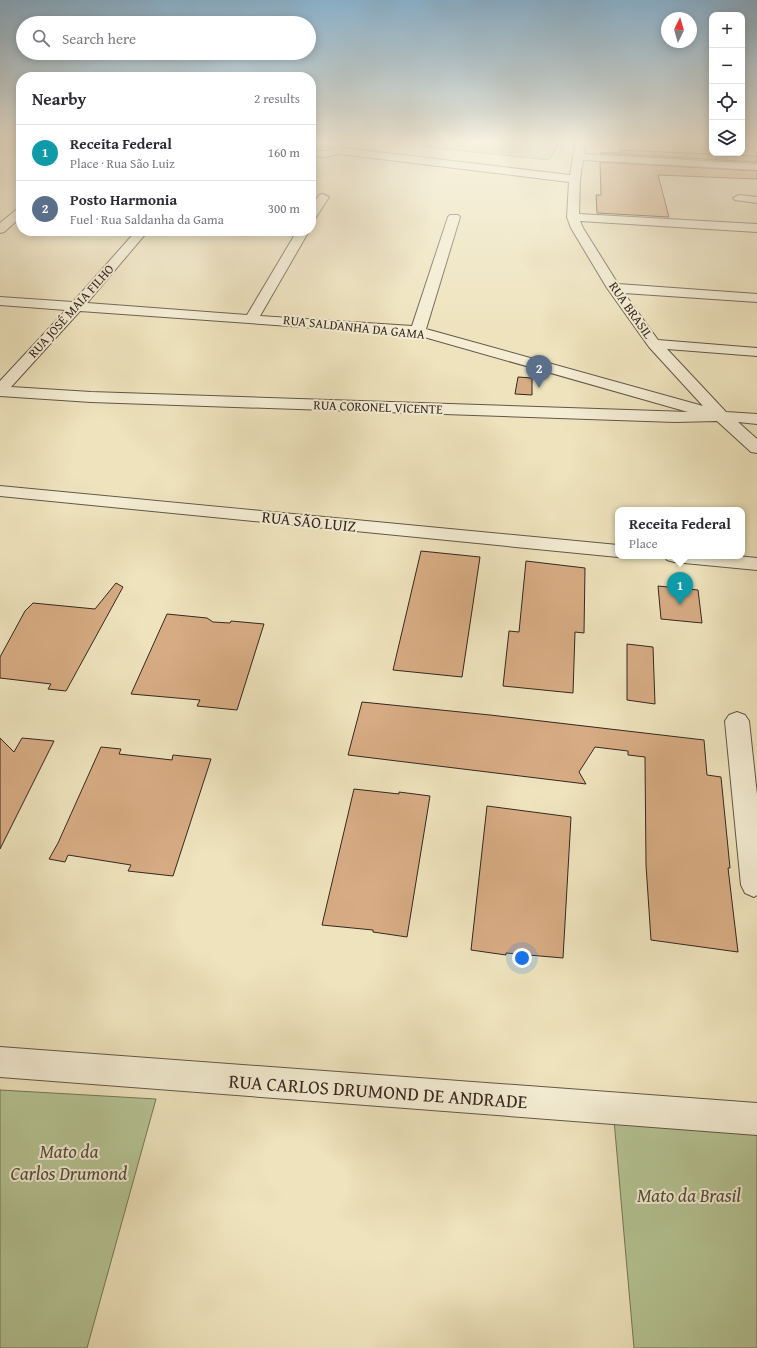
<!DOCTYPE html>
<html lang="en">
<head>
<meta charset="utf-8">
<style>
	:root { --surface:#fff; --page:#f2f2f3; --text:#2b2b33; --muted:#7c7c81; --line:#e1e1e2; --accent:#8f2418 }
	body { margin:0; font-family:"Gentium Book Plus",serif; background:var(--page); color:var(--text) }
	.controls { position:absolute; right:12px; top:12px; display:grid; overflow:hidden; border-radius:8px; box-shadow:0 2px 10px #0003 }
	.controls button { width:36px; height:36px; display:grid; place-items:center; padding:0; border:0; border-bottom:1px solid var(--line); background:var(--surface); color:var(--text); font:20px sans-serif }
	.compass { position:absolute; left:661px; top:12px; width:36px; height:36px; border-radius:50%; background:var(--surface); box-shadow:0 2px 10px #0003; rotate:5deg }
	.you { position:absolute; left:522px; top:958px; width:14px; height:14px; margin:-10px; border:3px solid #fff; border-radius:50%; background:#1a73e8; box-shadow:0 0 0 6px #1a73e833 }
	.badge { display:grid; place-items:center; width:26px; height:26px; border-radius:50%; background:var(--accent); color:#fff; font-size:13px; font-weight:700 }
	.pin { position:absolute; translate:-50% -33px; filter:drop-shadow(0 1px 2px #0008) }
	.pin::after { content:''; position:absolute; top:21px; width:14px; height:12px; background:inherit; clip-path:polygon(0 0,100% 0,50% 100%) }
	.popup { position:absolute; left:615px; top:507px; width:130px; height:52px; box-sizing:border-box; display:grid; place-content:center; border-radius:8px; background:var(--surface); filter:drop-shadow(0 1px 3px #0005); font-size:13px; white-space:nowrap; color:var(--muted) }
	.popup b { font-size:15px; color:var(--text) }
	.popup::after { content:''; position:absolute; left:50%; top:100%; margin-left:-8px; border:8px solid transparent; border-top-color:var(--surface) }
	.list { margin:0; padding:0; list-style:none }
	h2 { display:flex; justify-content:space-between; align-items:center; height:52px; margin:0; padding:0 16px; font-size:17px }
	h2 small { font-size:13px; font-weight:400; color:var(--muted) }
	.list li { display:grid; grid-template-columns:26px 1fr auto; gap:12px; align-items:center; box-sizing:border-box; height:56px; padding:0 16px; border-top:1px solid var(--line) }
	.list b { display:block; font-size:15px; white-space:nowrap }
	.list p { margin:0; font-size:13px; white-space:nowrap; color:var(--muted) }
	.list em { font-size:13px; font-style:normal; color:var(--muted) }
	.icon { flex:none; width:22px; height:22px; fill:none; stroke:currentColor; stroke-width:2; stroke-linecap:round; stroke-linejoin:round }
	.map { position:relative; flex:none; width:757px; height:1348px; overflow:hidden }
	.search { position:absolute; background:var(--surface); box-shadow:0 2px 10px #0003; left:16px; top:16px; width:300px; height:44px; display:flex; align-items:center; gap:10px; box-sizing:border-box; padding:0 14px; border-radius:22px; color:var(--muted); font-size:15px }
	.panel { position:absolute; background:var(--surface); box-shadow:0 2px 10px #0003; left:16px; top:72px; width:300px; height:164px; border-radius:16px }
	.map>svg:first-child { display:block }
	.green { fill:#b5c494; stroke:#75765a }
	.building { fill:#d7ac84; stroke:#352720 }
	.lines { fill:none; stroke-linecap:round; stroke-linejoin:round }
	.minor-casing { stroke:#635647; stroke-width:2 }
	.minor { fill:#f4edd4; fill-rule:evenodd }
	.labels { text-anchor:middle; dominant-baseline:central; stroke-width:4; stroke-linejoin:round; paint-order:stroke }
	.far-street-label { font-size:13px; fill:#352720; stroke:#f4edd4 }
	.street-label { font-size:16px; fill:#352720; stroke:#f4edd4 }
	.near-street-label { font-size:19px; fill:#352720; stroke:#f4edd4 }
	.near-park-label { font-size:19px; font-style:italic; fill:#554e3d; stroke:#f4edd4 }
</style>
</head>
<body>
<div class="map">
<svg width="757" height="1348" viewBox="0 0 757 1348">
	<rect width="100%" height="100%" fill="#eee3bd"/>
	<filter id="stains"><feTurbulence type="fractalNoise" baseFrequency=".005" numOctaves="4"/><feColorMatrix values="0 0 0 0 .2 0 0 0 0 .09 0 0 0 0 .02 0 0 0 .5 -.17"/></filter>
	<radialGradient id="worn" r=".72"><stop offset=".6" stop-color="#630" stop-opacity="0"/><stop offset="1" stop-color="#630" stop-opacity=".3"/></radialGradient>
	<!-- green -->
	<path class="green" d="M422,140H561L549,160L417,146Z
		M0,1090L156,1099L87,1348H0Z
		M614,1120L757,1132V1348H634Z"/>
	<!-- building -->
	<path class="building" d="M620,150L757,156V162L600,153H621Z
		M600,162L757,171V179L658,175L669,217L597,213L596,195H601Z
		M518,377L532,378V395L515,394Z
		M421,551L480,557L462,677L393,670Z
		M526,561L585,568L584,633L575,632L573,693L503,686L509,631L519,632Z
		M116,583L123,587L66,691L48,689L51,684L0,678V657L25,611L33,603L95,609Z
		M658,586L698,590L702,623L661,619Z
		M167,614L207,618L213,622L230,623L231,621L264,624L237,710L197,706L200,700L131,694Z
		M627,644L653,647L655,704L627,700Z
		M362,702L490,715L704,740L707,775L721,777L730,868H728L738,952L651,940L646,865L645,757L628,755V751L595,747L579,772L586,784L348,755Z
		M0,738L14,752L22,738L54,741L0,849Z
		M101,747L121,749L119,754L172,760L173,755L211,759L173,876L128,871L131,865L68,855L65,862L49,859L58,843Z
		M354,789L399,794V792L430,796L407,937L373,932V930L322,925Z
		M487,806L571,817L563,958L506,953V955L471,950Z"/>
	<g class="lines">
		<defs>
			<path id="minor" d="M323,140L341,143L343,148L570,175L576,140H586L584,154L757,164V170L583,160L580,179L579,214L757,224V232L580,221L583,228L618,284L757,294V302L624,293L658,340L757,348V356L667,349L726,412L757,414V424L738,422L757,439V453L751,452L717,421L675,422L91,402L0,396V381L66,310L0,305V297L73,302L136,231H148L87,303L247,315L297,231H309L260,316L412,326L448,217L450,215H458L460,217L426,329L703,406L649,347L607,288L571,228L567,217L569,182L339,154L325,157L311,156V150L325,151L333,149V147L322,146L311,148V142ZM80,311L417,335L688,412L91,392L11,387Z
				M323,194L329,197L315,219L311,220V208L319,195Z
				M739,195L757,197V203L735,200L733,198Z
				M21,208V217L4,232L0,233V223L17,209Z
				M0,486L618,545V556H622L618,557L0,496Z
				M664,556H737L757,558V570L674,562L667,560Z
				M737,712L745,715L749,721L757,795V895L754,897L745,893L741,885L725,721L729,715Z
				M0,1047L757,1103V1135L0,1077Z"/>
		</defs>
		<!-- minor casing -->
		<use href="#minor" class="minor-casing"/>
		<!-- minor -->
		<use href="#minor" class="minor"/>
	</g>
	<!-- sky -->
	<linearGradient id="sky" x2="0" y2="1"><stop stop-color="#8ab7d6"/><stop offset="0.43" stop-color="#f7f2e1"/><stop offset="1" stop-color="#f7f2e1" stop-opacity="0"/></linearGradient>
	<rect width="757" height="329" fill="url(#sky)"/>
	<g class="labels">
		<!-- far-street labels -->
		<g class="far-street-label">
			<text transform="translate(631 310) rotate(55)">RUA BRASIL</text>
			<text transform="translate(71 311) rotate(-48)">RUA JOSÉ MAIA FILHO</text>
			<text transform="translate(354 327) rotate(6)">RUA SALDANHA DA GAMA</text>
			<text transform="translate(378 407) rotate(2)">RUA CORONEL VICENTE</text>
		</g>
		<!-- street labels -->
		<g class="street-label">
			<text transform="translate(309 521) rotate(6)">RUA SÃO LUIZ</text>
		</g>
		<!-- near-street labels -->
		<g class="near-street-label">
			<text transform="translate(378 1091) rotate(4)">RUA CARLOS DRUMOND DE ANDRADE</text>
		</g>
		<!-- near-park labels -->
		<g class="near-park-label">
			<text x="69" y="1151">Mato da<tspan x="69" dy="22">Carlos Drumond</tspan></text>
			<text x="689" y="1195">Mato da Brasil</text>
		</g>
	</g>
	<rect width="100%" height="100%" filter="url(#stains)"/>
	<rect width="100%" height="100%" fill="url(#worn)"/>
</svg>
<div class="controls">
<button>+</button>
<button>−</button>
<button><svg class="icon" aria-label="locate" viewBox="0 0 24 24"><circle cx="12" cy="12" r="6"/><path d="M12 2v4M12 18v4M2 12h4M18 12h4"/></svg></button>
<button><svg class="icon" aria-label="layers" viewBox="0 0 24 24"><path d="M12 4l9 5-9 5-9-5zM3 14l9 5 9-5"/></svg></button>
</div>
<svg class="compass" viewBox="-18 -18 36 36"><path d="M0-13l5 13h-10z" fill="#e53935"/><path d="M0 13l5-13h-10z" fill="#7c7c81"/></svg>
<div class="you"></div>
<div class="pin badge" style="left:680px;top:605px;background:#0f9aa8">1</div>
<div class="popup"><b>Receita Federal</b>Place</div>
<div class="pin badge" style="left:539px;top:388px;background:#5c6f8a">2</div>
<div class="search"><svg class="icon" aria-label="search" viewBox="0 0 24 24"><circle cx="10" cy="10" r="6"/><path d="M15 15l6 6"/></svg>Search here</div>
<section class="panel">
<h2>Nearby<small>2 results</small></h2>
<ul class="list">
<li><span class="badge" style="background:#0f9aa8">1</span><div><b>Receita Federal</b><p>Place · Rua São Luiz</p></div><em>160 m</em></li>
<li><span class="badge" style="background:#5c6f8a">2</span><div><b>Posto Harmonia</b><p>Fuel · Rua Saldanha da Gama</p></div><em>300 m</em></li>
</ul>
</section>
</div>
</body>
</html>
